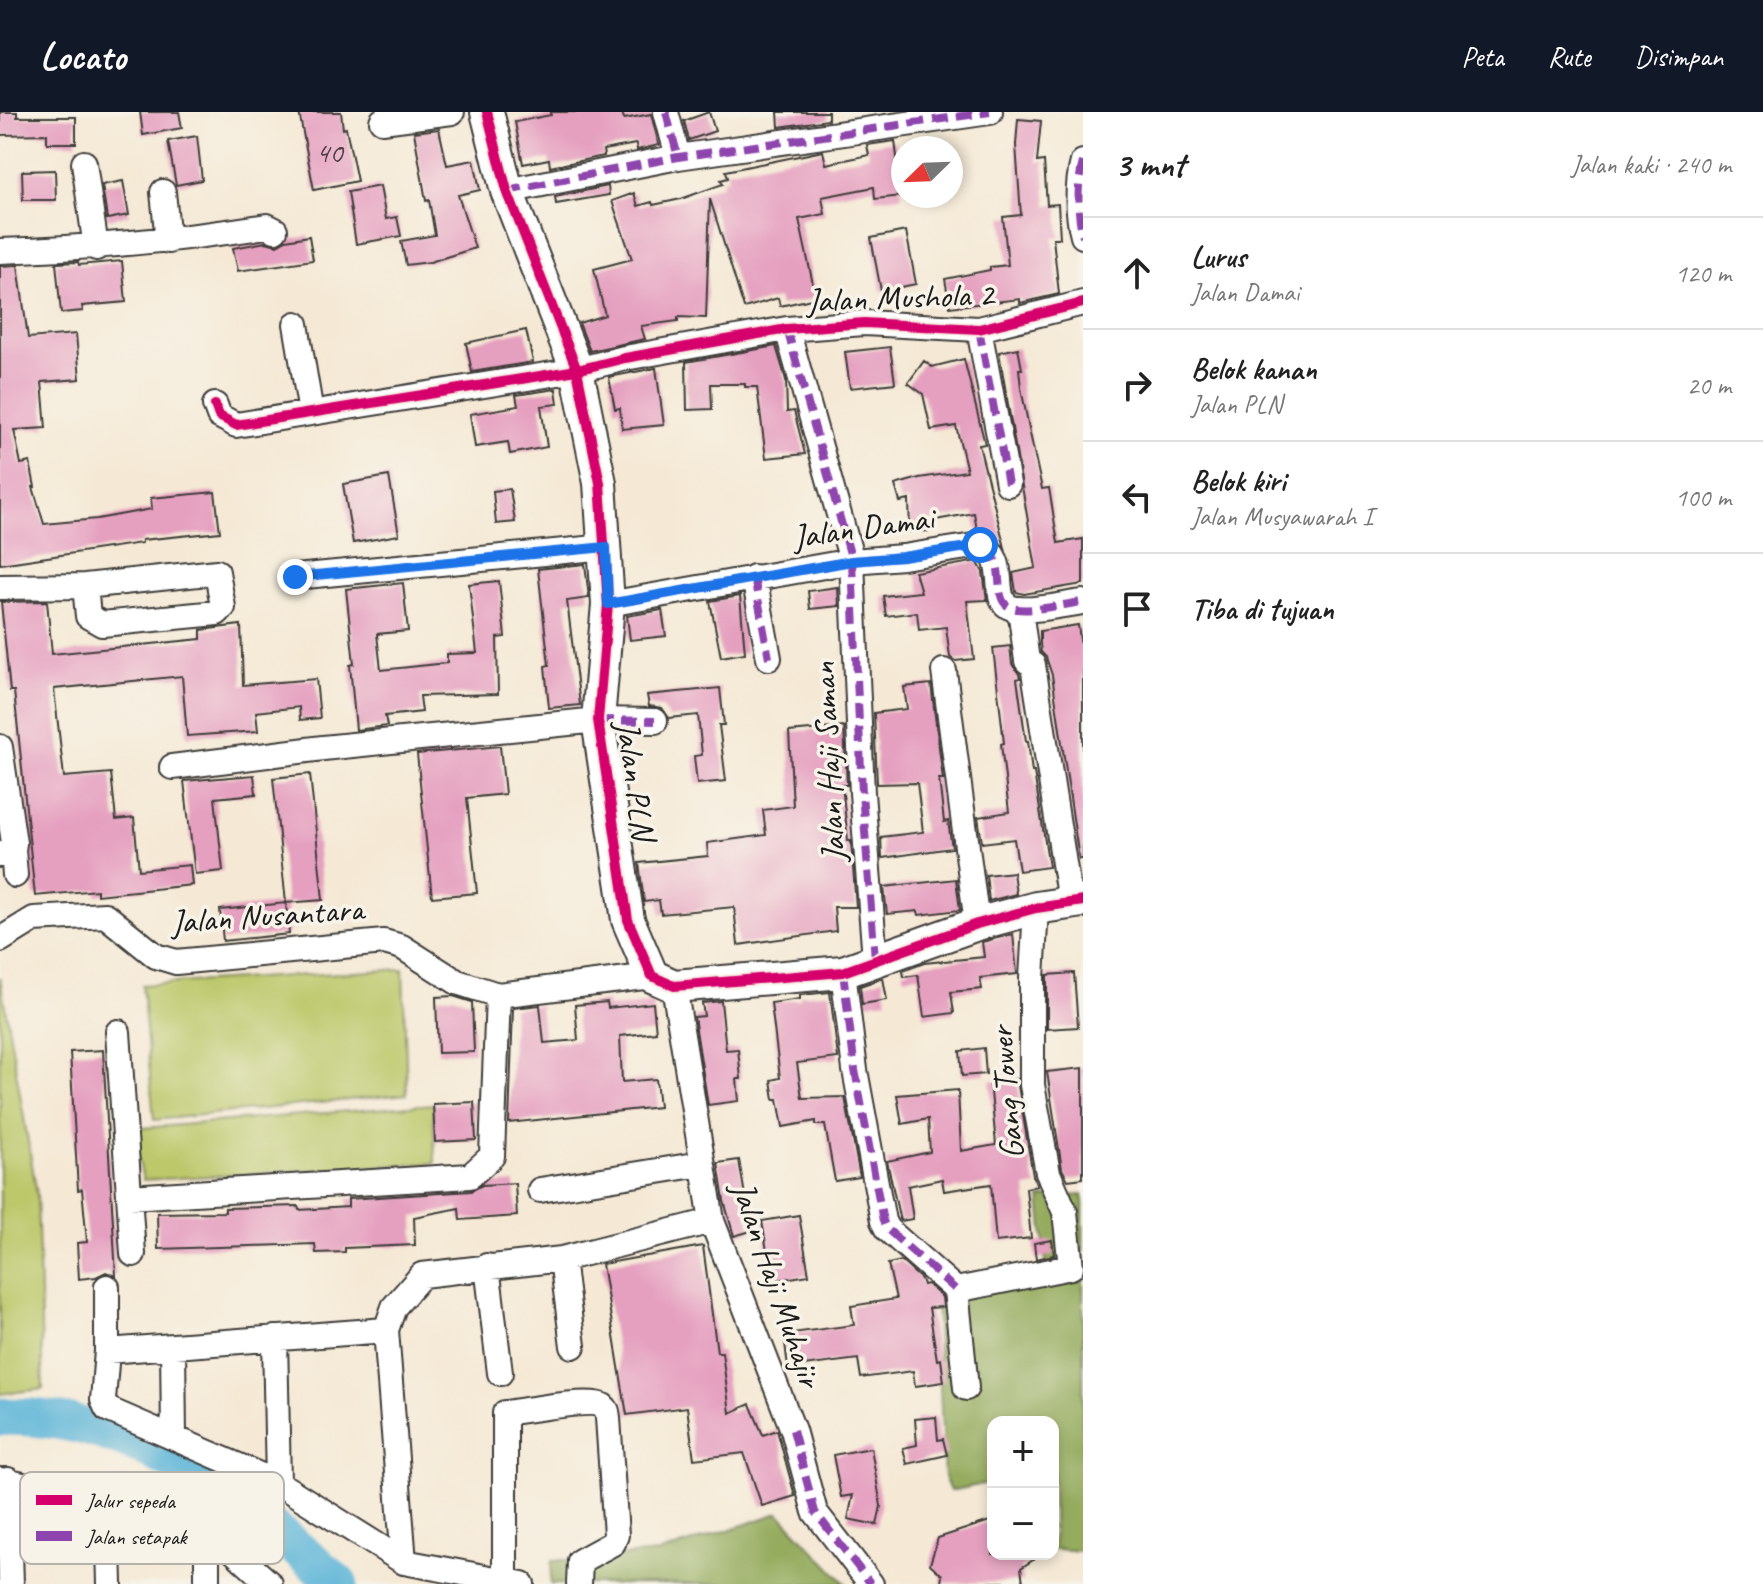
<!DOCTYPE html>
<html lang="id">
<head>
<meta charset="utf-8">
<style>
	:root { --surface:#fff; --page:#f2f2f2; --text:#222; --muted:#767676; --line:#e0e0e0; --accent:#111827 }
	body { margin:0; font-family:Caveat,sans-serif; background:var(--page); color:var(--text) }
	.controls { position:absolute; right:24px; bottom:24px; display:grid; overflow:hidden; border-radius:16px; box-shadow:0 4px 12px #0003 }
	.controls button { width:72px; height:72px; display:grid; place-items:center; padding:0; border:0; border-bottom:2px solid var(--line); background:var(--surface); color:var(--text); font:40px sans-serif }
	.compass { position:absolute; left:891px; top:24px; width:72px; height:72px; border-radius:50%; background:var(--surface); box-shadow:0 4px 12px #0003; rotate:247deg }
	.stop { position:absolute; width:24px; height:24px; margin:-18px; border:6px solid #1a73e8; border-radius:50%; background:#fff }
	.stop.end { background:#1a73e8; border-color:#fff; box-shadow:0 2px 8px #0008 }
	.list { margin:0; padding:0; list-style:none }
	h2 { display:flex; justify-content:space-between; align-items:center; height:104px; margin:0; padding:0 32px; font-size:34px }
	h2 small { font-size:26px; font-weight:400; color:var(--muted) }
	.list li { display:grid; grid-template-columns:52px 1fr auto; gap:24px; align-items:center; box-sizing:border-box; height:112px; padding:0 32px; border-top:2px solid var(--line) }
	.list b { display:block; font-size:30px; white-space:nowrap }
	.list p { margin:0; font-size:26px; white-space:nowrap; color:var(--muted) }
	.list em { font-size:26px; font-style:normal; color:var(--muted) }
	.icon { flex:none; width:44px; height:44px; fill:none; stroke:currentColor; stroke-width:2; stroke-linecap:round; stroke-linejoin:round }
	.map { position:relative; flex:none; width:1083px; height:1472px; overflow:hidden }
	header { display:flex; align-items:center; gap:48px; box-sizing:border-box; height:112px; padding:0 40px; background:var(--accent); color:#fff }
	header strong { font-size:38px }
	nav { display:flex; gap:44px; margin-inline-start:auto; font-size:28px }
	main { display:flex }
	aside { flex:1; background:var(--surface) }
	.map>svg:first-child { display:block }
	.green { fill:#bcc86a; stroke:#6c7243; stroke-width:2 }
	.forest { fill:#95ac5e; stroke:#58643d; stroke-width:2 }
	.lines { fill:none; stroke-linecap:round; stroke-linejoin:round }
	.river { stroke:#5ab4d8; stroke-width:38 }
	.building { fill:#e59fbf }
	.minor-casing { stroke:#3d3b38; stroke-width:28 }
	.tertiary-casing { stroke:#3d3b38; stroke-width:36 }
	.minor { stroke:#fff; stroke-width:24 }
	.tertiary { stroke:#fff; stroke-width:32 }
	.quiet { stroke:#8e44ad; stroke-width:8; stroke-dasharray:16 8; stroke-linecap:butt }
	.cycleway-casing { stroke:#f7f3e8; stroke-width:15 }
	.cycleway { stroke:#d6006c; stroke-width:10 }
	.route { stroke:#1a73e8; stroke-width:10 }
	.labels { text-anchor:middle; dominant-baseline:central; stroke-width:7; stroke-linejoin:round; paint-order:stroke }
	.number-label { font-size:30px; fill:#4e3d45 }
	.street-label { font-size:34px; fill:#1c1c1c; stroke:#f7f3e8 }
	.key { fill:#f7f3e8; stroke:#b5b2ab; stroke-width:2 }
	.key-label { font-size:22px; fill:#1c1c1c }
</style>
</head>
<body>
<header>
<strong>Locato</strong>
<nav><a>Peta</a><a>Rute</a><a>Disimpan</a></nav>
</header>
<main>
<div class="map">
<svg width="1083" height="1472" viewBox="0 0 1083 1472">
	<rect width="100%" height="100%" fill="#f7f3e8"/>
	<filter id="ink" filterUnits="userSpaceOnUse"><feTurbulence type="fractalNoise" baseFrequency=".0125" numOctaves="2"/><feDisplacementMap in="SourceGraphic" scale="16" xChannelSelector="R" yChannelSelector="G"/><feConvolveMatrix kernelMatrix="1 2 1 2 8 2 1 2 1" color-interpolation-filters="sRGB"/></filter>
	<filter id="wash" filterUnits="userSpaceOnUse"><feTurbulence type="fractalNoise" baseFrequency=".006" numOctaves="4" result="noise"/><feDisplacementMap in="SourceGraphic" scale="32" xChannelSelector="R" yChannelSelector="G"/><feGaussianBlur stdDeviation="1.8" result="paint"/><feColorMatrix in="noise" values="0 0 0 0 0 0 0 0 0 0 0 0 0 0 0 0 0 1.4 0 .05"/><feComposite in="paint" operator="in"/></filter>
	<g filter="url(#wash)">
		<rect width="100%" height="100%" fill="#f5e9d5"/>
		<!-- green -->
		<path class="green" d="M403,857L407,982L154,1008L142,873Z
			M0,865L37,1082L43,1277L0,1282Z
			M433,992L435,1051L143,1068L132,1017Z"/>
		<!-- forest -->
		<path class="forest" d="M1083,1083V1439L1053,1437V1310H993V1370L950,1379L944,1365L936,1185L1047,1162L1040,1086Z
			M779,1401L846,1472H550L552,1449L660,1441Z"/>
		<g class="lines">
			<!-- river -->
			<path class="river" d="M0,1305C134,1300 243,1390 339,1472"/>
		</g>
		<g id="blocks">
			<!-- building -->
			<path class="building" d="M0,0H17V5H76V31H47V22L0,23Z
				M140,0H179L182,16L143,23Z
				M299,0H341L343,17L346,16L357,69L314,78Z
				M551,0H622L624,7L651,2L659,33L637,38L636,32L603,38L604,44L550,55L549,47L523,52L515,10L551,3Z
				M709,0L715,19L689,28L684,9Z
				M778,0H828V8L779,15Z
				M1018,7L1041,9L1037,50L1044,49L1047,93L1058,92L1060,126H1053L1059,182L1020,191V187L950,195L945,167L990,158V155L1008,153L1003,105L1021,103L1016,33Z
				M439,17L447,53L474,48L480,78L458,83L475,136L430,150L406,153L401,129L435,123L429,88L426,89L414,20Z
				M197,24L202,68L176,73L168,29Z
				M895,29L902,84L875,87L874,75L822,85L825,102L799,107L816,186L780,194L778,186L744,196L710,87L706,206L678,205V209L641,214L645,227L590,239L579,211L605,203L594,157L632,147L612,89L634,81L638,94L652,90L653,93L681,87L723,72L721,68L728,66L726,59L823,39L826,52L869,43L867,33Z
				M55,58L56,88H23L22,59Z
				M123,69L129,103L107,107L102,73Z
				M380,74L386,107L397,105L401,124L356,132L348,80Z
				M608,74L609,83L556,92L555,85Z
				M906,119L916,172L881,179L871,126Z
				M309,124L313,148L238,159L233,136L266,130L277,133L286,128Z
				M122,149L126,190L82,194L83,199L61,201L56,151L78,150L79,153Z
				M18,153L28,226L76,222L80,267L42,270L46,316L14,318L21,352L30,350L35,375H33L44,412L97,407L152,397L151,386L215,380L220,420L142,428V431L0,452V154Z
				M526,218L533,250L472,260L466,231Z
				M776,234L786,268L787,300L794,299L805,342L766,346L757,275H745V272H711L712,297L687,298L686,250Z
				M890,235L895,271L850,276L845,240Z
				M1018,236L1022,257H1019L1021,276L1031,326L1042,377L1049,376L1058,431L1083,427V472L1024,482L1016,480L1013,461L1036,456L999,240Z
				M964,247L985,332L979,333L1005,436L988,420L977,418L974,401L930,409V419L910,420L909,388L900,390L895,373L919,366L967,359L956,314L931,318L923,282L908,271L924,249L932,255Z
				M656,256L664,313L622,317L620,296L615,297L609,265Z
				M556,277L558,292L541,294L547,335L510,342L508,330L475,335L470,302L518,294L516,283Z
				M389,364L399,423L353,431L343,372Z
				M510,377L515,410L496,412L493,379Z
				M977,449L983,460L987,488L967,489L974,547L955,549L950,545L946,515L919,518L917,500L886,504L883,484L921,480L915,460Z
				M585,452L589,486L567,489L580,593L549,596L545,554L549,553L538,457Z
				M499,469L505,525L497,526L498,582L420,584L422,600L385,604L387,614L356,618L350,553L354,552L346,477L403,471L408,519L377,522L381,558L447,551V542L477,541L469,472Z
				M838,475L839,494L810,497L808,479Z
				M740,484L745,541L721,545L710,489Z
				M47,489L52,542L201,527V518L241,513L243,573L316,567L320,606L300,608L299,595L256,600L258,619L187,624L182,564L54,577L64,665L111,661L116,708L134,706L139,758L190,753L192,773L97,783V778L35,784L14,579H10L1,490Z
				M662,498L666,524L630,528L627,504Z
				M1078,513L1083,549V747H1079L1052,563L1046,545L1041,540L1040,531V519Z
				M1010,534L1012,552L1019,562L1020,566L1017,567L1026,629H1028L1032,660H1034L1049,755L1019,759L1014,727L982,731L978,705L1009,700L1001,632L1004,631L993,536Z
				M931,572L943,667H939L944,710L948,709L952,736L882,746L881,725L923,720L917,671L877,672L874,601L907,597L904,575Z
				M720,576L724,613H719L726,669L697,672L694,644L702,643L698,603L669,606L662,596L649,594L647,583Z
				M844,615L847,673H842L848,729H851L856,795H834L836,819L738,833L734,795L661,802L659,788L644,790L639,751L708,744L707,731L766,723L763,698L793,694L789,620Z
				M500,634L505,682L467,686L477,781L432,785L417,642Z
				M310,662L323,788L286,791L273,666Z
				M254,663L256,682L215,686L223,759L195,762L184,669Z
				M1013,760L1016,782L989,789L986,763Z
				M956,767L960,798L919,803L918,799L887,802L884,775Z
				M286,791L289,822L223,829L220,798Z
				M1013,822L1017,862L980,866L982,877L951,880L954,901L924,905L918,863L904,865L903,859L924,851L984,845L982,830Z
				M1074,861L1078,915L1047,917V863Z
				M883,866L887,888L862,892L860,874Z
				M830,880L838,946L797,951L802,986L845,985L860,1065L835,1069L825,1013H816V1009L783,1015L778,987H774L771,968L780,966L771,891L800,887V883Z
				M453,884L472,890L474,940L438,941L436,885Z
				M721,889L726,938L738,937L741,967H737L739,989L708,993L694,905L704,904L702,891Z
				M607,890L608,896L653,891L656,920L620,924L622,970L656,967L659,995L509,1011L513,896L540,893L544,931L578,928L575,893Z
				M984,936L986,962L962,964L960,939Z
				M103,938L116,1164L106,1160L96,1165L79,1167L77,1131L87,1130L82,1077L78,1078L70,940Z
				M1083,956V1066L1068,1068L1062,1057L1047,960Z
				M1017,967L1033,1064L1037,1074L1026,1076L1031,1126L996,1130L991,1072L944,1079L942,1067L908,1074L913,1107L900,1109L887,1049L930,1040L928,1007L902,1012L897,983L958,978L961,1039L996,1033L990,969Z
				M474,990L476,1028L435,1030L433,992Z
				M739,1048L751,1119L734,1124L724,1089L718,1051Z
				M515,1071L517,1104L460,1108L459,1096L414,1105L415,1133L345,1136V1140L316,1141L315,1132L158,1137L157,1101L225,1100V1096L298,1094L299,1098L348,1095V1087L471,1079L482,1073Z
				M799,1103L809,1163L772,1169L762,1109Z
				M1052,1128L1054,1143L1036,1147L1034,1131Z
				M703,1134L717,1240H722L730,1301L750,1292L763,1323L777,1318L795,1384L762,1394L744,1341L694,1347L687,1295L627,1303L602,1152Z
				M901,1149L921,1167L923,1173L927,1172L942,1185L943,1195L929,1196L937,1248L941,1247L944,1270L915,1274L913,1259L861,1266L858,1247L788,1256L784,1222L854,1213L851,1194L896,1187L888,1152Z
				M936,1305L938,1328L943,1327L947,1343L907,1352L903,1336L917,1333L915,1307Z
				M871,1336L881,1394L877,1413L848,1407L853,1383L841,1385L833,1343Z
				M993,1408V1442H1042L1021,1456L1023,1470L941,1471L942,1463L930,1452L938,1426Z"/>
		</g>
	</g>
	<g filter="url(#ink)">
		<use href="#blocks" fill-opacity="0" stroke="#3d3b38" stroke-width="2"/>
		<g class="lines">
			<defs>
				<path id="minor" d="M666,0L678,45
					M382,9L452,0
					M1083,50C1077,72 1077,102 1083,124
					M84,51L96,136
					M507,79L678,45L990,0
					M163,80L168,129
					M0,139C90,136 178,128 267,114L275,118
					M296,212L311,301
					M787,217L852,449L862,681L875,847
					M979,217L1008,372
					M215,293L219,304L236,313L577,258L625,246L787,217L864,211L979,217L1083,191
					M295,465L606,435
					M754,465L769,546
					M0,475L85,474L217,460L223,495L217,501L102,512L88,504L85,474
					M608,492L852,449L903,445L980,433C1012,446 988,489 1012,496C1029,501 1065,492 1083,490
					M1020,497L1027,549L1033,553L1070,790
					M944,559L977,812
					M0,635L14,731L13,738L0,743
					M172,655L323,636L598,608L655,609
					M13,738L15,763
					M0,828L34,807L105,803L156,844L176,850L384,830L402,835L457,870L498,883
					M843,860L855,958L883,1109L887,1117L956,1178
					M674,874L712,1109L793,1318L815,1400L871,1472
					M118,920L133,1142
					M540,1078L701,1052
					M129,1085L470,1064L492,1044L498,883L652,864
					M562,1147L573,1234
					M487,1154L500,1261
					M107,1175V1239L103,1288L107,1297L278,1371L404,1450L522,1472
					M956,1178L1071,1155L1065,1100L1048,1061L1032,973V866L1036,796
					M956,1178L966,1276
					M275,1226L278,1371
					M173,1234L174,1326
					M107,1239L386,1218
					M0,1368L108,1392L164,1399L189,1407L207,1415L270,1472
					M8,1368L11,1472
					M108,1392L110,1472
					M207,1415V1472
					M404,1450L386,1218L394,1195L422,1163L562,1147L712,1109
					M505,1468V1301C522,1299 591,1286 603,1294C608,1298 607,1300 608,1306L616,1423L613,1431L580,1449L579,1472"/>
				<path id="tertiary" d="M487,0L507,79L577,258L600,371L608,492L598,608L628,808L652,864L674,874L843,860L977,812L1036,796L1083,789"/>
			</defs>
			<!-- minor casing -->
			<use href="#minor" class="minor-casing"/>
			<!-- tertiary casing -->
			<use href="#tertiary" class="tertiary-casing"/>
			<!-- minor -->
			<use href="#minor" class="minor"/>
			<!-- tertiary -->
			<use href="#tertiary" class="tertiary"/>
			<!-- quiet -->
			<path class="quiet" d="M666,0L678,45
				M1083,50C1077,72 1077,102 1083,124
				M507,79L678,45L990,0
				M787,217L852,449L862,681L875,847
				M979,217L1008,372
				M754,465L769,546
				M608,492L852,449L903,445L980,433C1012,446 988,489 1012,496C1029,501 1065,492 1083,490
				M598,608L655,609
				M843,860L855,958L883,1109L887,1117L956,1178
				M793,1318L815,1400L871,1472"/>
			<defs>
				<path id="cycleway" d="M487,0L507,79L577,258L600,371L608,492L598,608L628,808L652,864L674,874L843,860L977,812L1036,796L1083,789
					M215,293L219,304L236,313L577,258L625,246L787,217L864,211L979,217L1083,191"/>
			</defs>
			<!-- cycleway casing -->
			<use href="#cycleway" class="cycleway-casing"/>
			<!-- cycleway -->
			<use href="#cycleway" class="cycleway"/>
		</g>
	</g>
	<g class="lines" filter="url(#ink)">
		<!-- route -->
		<path class="route" d="M295,465L606,435L608,492L852,449L903,445L980,433"/>
	</g>
	<g class="labels">
		<!-- number labels -->
		<g class="number-label">
			<text x="329" y="40">40</text>
		</g>
		<!-- street labels -->
		<g class="street-label">
			<text transform="translate(900 185) rotate(-2)">Jalan Mushola 2</text>
			<text transform="translate(863 415) rotate(-8)">Jalan Damai</text>
			<text transform="translate(828 650) rotate(-93)">Jalan Haji Saman</text>
			<text transform="translate(636 668) rotate(82)">Jalan PLN</text>
			<text transform="translate(267 803) rotate(-4)">Jalan Nusantara</text>
			<text transform="translate(1006 981) rotate(-95)">Gang Tower</text>
			<text transform="translate(777 1172) rotate(71)">Jalan Haji Muhajir</text>
		</g>
	</g>
	<!-- legend -->
	<rect x="20" y="1360" width="264" height="92" rx="12" class="key"/>
	<rect x="36" y="1383" width="36" height="10" fill="#d6006c"/>
	<rect x="36" y="1419" width="36" height="10" fill="#8e44ad"/>
	<g class="key-label">
		<text x="86" y="1396">Jalur sepeda</text>
		<text x="86" y="1432">Jalan setapak</text>
	</g>
</svg>
<div class="controls">
<button>+</button>
<button>−</button>
</div>
<svg class="compass" viewBox="-18 -18 36 36"><path d="M0-13l5 13h-10z" fill="#e53935"/><path d="M0 13l5-13h-10z" fill="#767676"/></svg>
<div class="stop" style="left:980px;top:433px"></div>
<div class="stop end" style="left:295px;top:465px"></div>
</div>
<aside>
<h2>3 mnt<small>Jalan kaki · 240 m</small></h2>
<ul class="list">
<li><svg class="icon" aria-label="ahead" viewBox="0 0 24 24"><path d="M12 20V5M6 11l6-6 6 6"/></svg><div><b>Lurus</b><p>Jalan Damai</p></div><em>120 m</em></li>
<li><svg class="icon" aria-label="right" viewBox="0 0 24 24"><path d="M7 20v-9h11M14 6l5 5-5 5"/></svg><div><b>Belok kanan</b><p>Jalan PLN</p></div><em>20 m</em></li>
<li><svg class="icon" aria-label="left" viewBox="0 0 24 24"><path d="M17 20v-9H6M10 6l-5 5 5 5"/></svg><div><b>Belok kiri</b><p>Jalan Musyawarah I</p></div><em>100 m</em></li>
<li><svg class="icon" aria-label="arrive" viewBox="0 0 24 24"><path d="M6 21V4h12l-3 4 3 4H6"/></svg><div><b>Tiba di tujuan</b></div></li>
</ul>
</aside>
</main>
</body>
</html>
